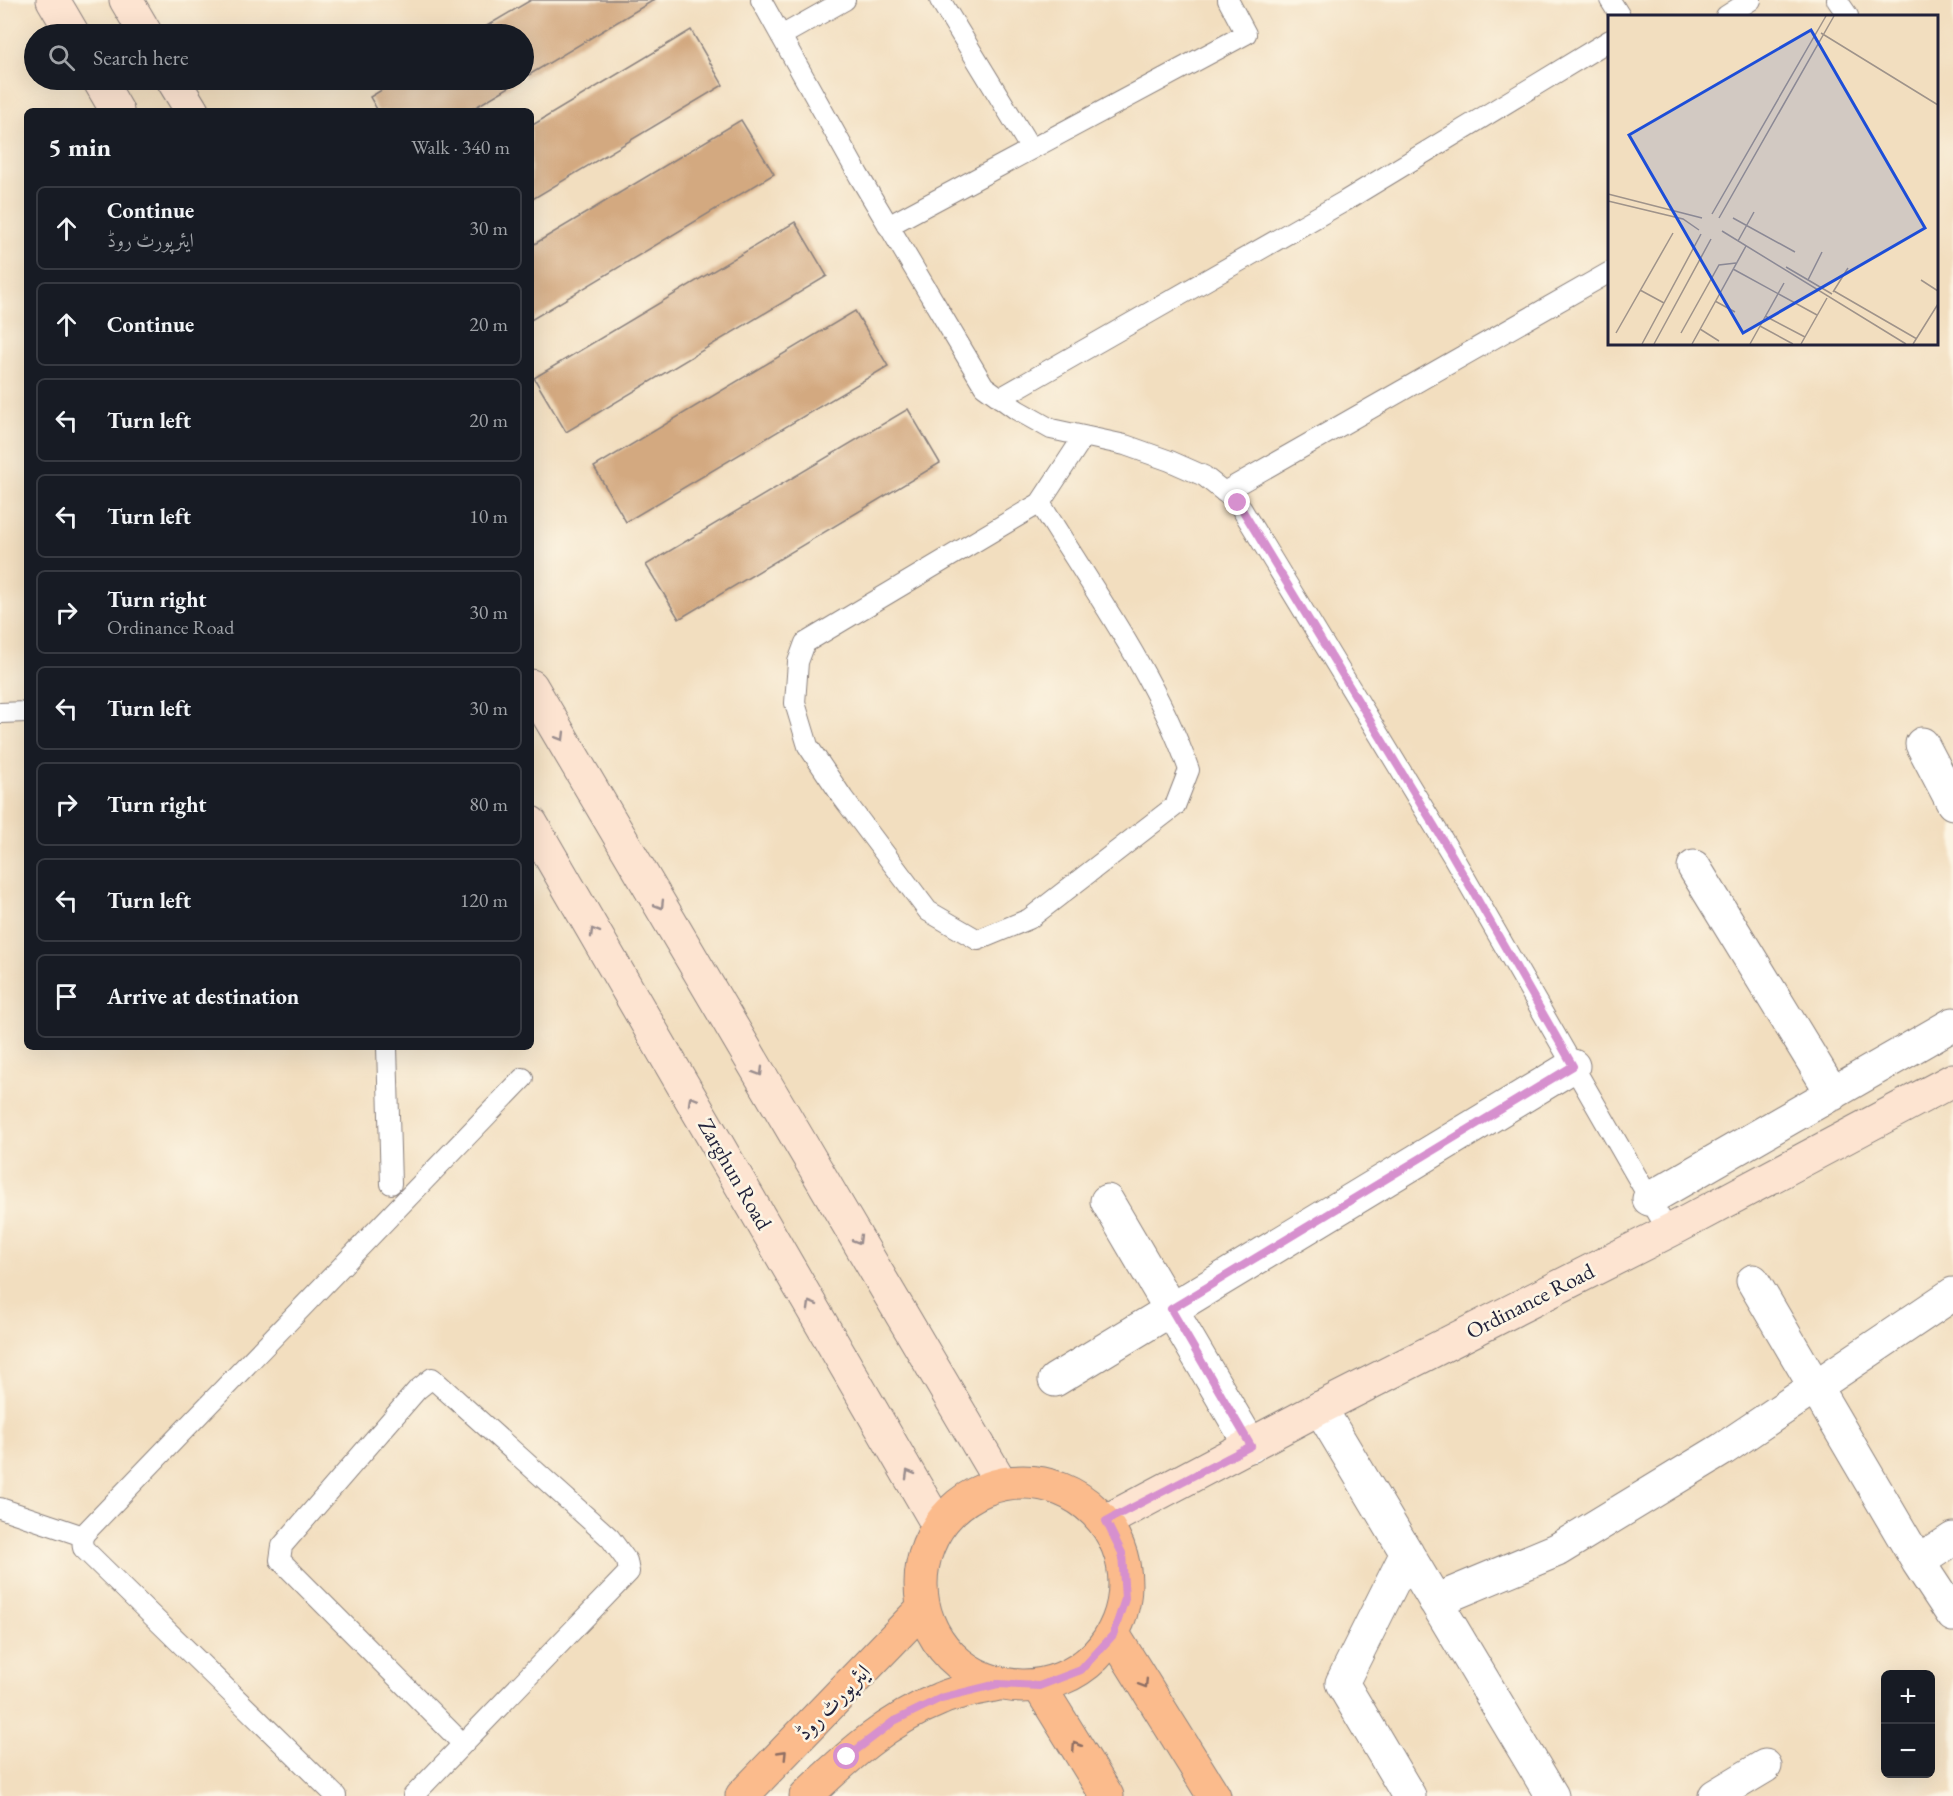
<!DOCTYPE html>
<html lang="en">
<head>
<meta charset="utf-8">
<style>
	:root { --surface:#171b24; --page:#20242c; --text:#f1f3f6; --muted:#9ea1a6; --line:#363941 }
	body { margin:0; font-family:"EB Garamond",Amiri,serif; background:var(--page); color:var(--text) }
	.controls { position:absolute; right:18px; bottom:18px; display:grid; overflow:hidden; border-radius:9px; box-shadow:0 6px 24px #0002 }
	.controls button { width:54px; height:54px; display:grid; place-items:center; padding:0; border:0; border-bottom:2px solid var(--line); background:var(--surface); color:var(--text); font:30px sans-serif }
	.stop { position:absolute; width:18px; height:18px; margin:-14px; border:4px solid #d690ce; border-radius:50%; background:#fff }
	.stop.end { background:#d690ce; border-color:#fff; box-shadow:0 2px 6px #0008 }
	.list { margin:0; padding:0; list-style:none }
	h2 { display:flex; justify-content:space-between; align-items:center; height:78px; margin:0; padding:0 24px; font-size:26px }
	h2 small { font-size:20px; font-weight:400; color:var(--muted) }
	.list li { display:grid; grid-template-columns:39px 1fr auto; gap:18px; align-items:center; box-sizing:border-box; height:84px; margin:0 12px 12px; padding:0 12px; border:2px solid var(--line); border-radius:9px }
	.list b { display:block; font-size:22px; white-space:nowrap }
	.list p { margin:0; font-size:20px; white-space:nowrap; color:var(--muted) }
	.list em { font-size:20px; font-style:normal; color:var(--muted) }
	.icon { flex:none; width:33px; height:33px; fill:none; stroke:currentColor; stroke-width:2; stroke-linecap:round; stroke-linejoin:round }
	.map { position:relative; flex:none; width:1953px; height:1796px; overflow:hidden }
	.search { position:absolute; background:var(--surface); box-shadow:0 6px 24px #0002; left:24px; top:24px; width:510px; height:66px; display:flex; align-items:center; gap:15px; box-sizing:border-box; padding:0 21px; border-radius:33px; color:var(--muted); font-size:22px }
	.panel { position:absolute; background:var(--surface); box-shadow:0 6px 24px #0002; left:24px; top:108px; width:510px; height:942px; border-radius:9px }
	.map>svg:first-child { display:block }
	.building { fill:#d3a980 }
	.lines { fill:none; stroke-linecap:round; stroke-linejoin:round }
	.lane-casing { stroke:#8a807d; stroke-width:22 }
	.street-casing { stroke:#8a807d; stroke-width:35 }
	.secondary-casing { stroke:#8a807d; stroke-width:35 }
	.primary-casing { stroke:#8a807d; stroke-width:35 }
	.lane { stroke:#fff; stroke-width:20 }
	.street { stroke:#fff; stroke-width:33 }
	.secondary { stroke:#fde4d1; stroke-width:33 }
	.primary { stroke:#fbbb8c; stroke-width:33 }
	.oneway { stroke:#9a8d8e }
	.oneway2 { stroke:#8e6e64 }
	.route { stroke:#d690ce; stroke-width:8 }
	.labels { text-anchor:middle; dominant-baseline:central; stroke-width:5; stroke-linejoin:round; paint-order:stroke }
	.street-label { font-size:22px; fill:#22223b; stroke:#fcf5e5 }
	.inset-road { fill:none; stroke:#9f938a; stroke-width:1.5 }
	.view { fill:#1d4ed8; fill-opacity:0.15; stroke:#1d4ed8; stroke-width:3 }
	.inset-edge { fill:none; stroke:#22223b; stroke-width:3 }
</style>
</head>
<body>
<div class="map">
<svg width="1953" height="1796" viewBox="0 0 1953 1796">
	<rect width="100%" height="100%" fill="#fcf5e5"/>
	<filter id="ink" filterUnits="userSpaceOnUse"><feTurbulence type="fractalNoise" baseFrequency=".0167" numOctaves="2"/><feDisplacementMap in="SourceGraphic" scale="12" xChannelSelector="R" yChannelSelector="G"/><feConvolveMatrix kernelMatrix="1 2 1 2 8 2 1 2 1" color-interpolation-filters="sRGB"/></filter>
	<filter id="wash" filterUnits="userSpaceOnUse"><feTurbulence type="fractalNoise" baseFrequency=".008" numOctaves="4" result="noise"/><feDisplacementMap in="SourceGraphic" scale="24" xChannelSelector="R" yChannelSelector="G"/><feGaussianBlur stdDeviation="1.35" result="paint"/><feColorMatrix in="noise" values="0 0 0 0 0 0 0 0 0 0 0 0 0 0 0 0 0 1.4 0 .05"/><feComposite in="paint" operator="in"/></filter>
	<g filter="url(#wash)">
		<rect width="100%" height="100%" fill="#f2debf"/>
		<g id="blocks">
			<!-- building -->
			<path class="building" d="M531,0H654L524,78V34H473Z
				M691,30L723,85L531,200V126Z
				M398,80H521L469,111H378L370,97Z
				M741,120L774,174L531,320V246Z
				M795,222L827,276L566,432L534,378Z
				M855,311L888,366L626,522L594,467Z
				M908,409L940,463L679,619L646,565Z"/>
		</g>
	</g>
	<g filter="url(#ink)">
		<use href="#blocks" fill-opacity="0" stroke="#8a807d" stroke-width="1.5"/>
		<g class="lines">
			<defs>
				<path id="lane" d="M761,0L859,176L984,386L1017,410L1051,429L1125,445L1170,461L1204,476L1238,503L1452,855L1668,1231
					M940,0L1031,149
					M1610,0L1620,16
					M1837,0L1848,16
					M1726,16L1751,0
					M781,36L845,0
					M888,226L1246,34L1228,0
					M1000,398L1345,201L1610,40
					M1224,492L1610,272
					M1040,503C1091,586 1157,678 1189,770L1175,806L1029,919L978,940L928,911L843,798L808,746L795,703L798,662L805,643L1040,503L1084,436
					M0,713L27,712
					M387,1047L391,1184
					M0,1508L83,1536
					M336,1796L83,1548L82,1539L85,1533L523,1078
					M413,1796L629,1572L627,1561L610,1538L432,1378L417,1390L282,1546L280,1560L463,1744"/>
				<path id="street" d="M1922,744L1953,803
					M1694,867L1833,1094
					M1649,1199L1953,1024
					M1107,1201L1251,1446
					M1753,1281L1918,1562L1953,1615
					M1055,1380L1573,1066
					M1320,1408L1552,1796
					M1407,1553L1342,1683L1409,1796
					M1918,1562L1953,1539
					M1435,1601L1557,1550L1723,1449L1953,1294
					M1715,1796L1765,1766"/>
				<path id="secondary" d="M53,0L73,34
					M126,0L146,34
					M99,80L117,111
					M173,80L192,111
					M531,686L1001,1483
					M531,823L938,1525
					M1106,1521L1320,1408L1677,1227L1953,1080"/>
				<path id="primary" d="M921 1584a102 102 0 1 1 204 0a102 102 0 1 1-204 0Z
					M1113,1634L1214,1796
					M1039,1686L1107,1796
					M742,1796L923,1608
					M806,1796C846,1758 887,1720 940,1699C957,1691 979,1689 998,1684"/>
			</defs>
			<!-- lane casing -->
			<use href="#lane" class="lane-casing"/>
			<!-- street casing -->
			<use href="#street" class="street-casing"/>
			<!-- secondary casing -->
			<use href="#secondary" class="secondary-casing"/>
			<!-- primary casing -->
			<use href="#primary" class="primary-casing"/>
			<!-- lane -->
			<use href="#lane" class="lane"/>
			<!-- street -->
			<use href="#street" class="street"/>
			<!-- secondary -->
			<use href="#secondary" class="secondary"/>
			<!-- primary -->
			<use href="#primary" class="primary"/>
		</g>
		<!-- one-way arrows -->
		<defs><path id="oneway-chevron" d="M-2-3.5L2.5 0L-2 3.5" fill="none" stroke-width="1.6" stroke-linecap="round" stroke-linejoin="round" transform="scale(1.5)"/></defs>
		<g class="oneway">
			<use href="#oneway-chevron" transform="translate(561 737) rotate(59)"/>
			<use href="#oneway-chevron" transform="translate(660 905) rotate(59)"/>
			<use href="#oneway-chevron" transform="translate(594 932) rotate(-120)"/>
			<use href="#oneway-chevron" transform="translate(759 1072) rotate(59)"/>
			<use href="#oneway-chevron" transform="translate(692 1100) rotate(-120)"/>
			<use href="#oneway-chevron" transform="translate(858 1240) rotate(59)"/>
			<use href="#oneway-chevron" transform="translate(811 1305) rotate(-120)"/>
			<use href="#oneway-chevron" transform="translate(909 1474) rotate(-120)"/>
		</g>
		<g class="oneway2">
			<use href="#oneway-chevron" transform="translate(1144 1684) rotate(58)"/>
			<use href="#oneway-chevron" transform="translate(1076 1746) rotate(-122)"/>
			<use href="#oneway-chevron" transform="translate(783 1754) rotate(-46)"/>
		</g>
	</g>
	<g class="lines" filter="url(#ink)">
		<!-- route -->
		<path class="route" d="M847,1757L894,1721L941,1698L998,1684L1039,1686L1081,1670L1113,1635L1125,1599L1122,1553L1106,1521L1251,1446L1171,1309L1573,1066L1452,855L1238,503"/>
	</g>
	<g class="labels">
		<!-- street labels -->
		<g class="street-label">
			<text transform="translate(735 1174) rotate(60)">Zarghun Road</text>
			<text transform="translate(1530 1301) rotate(-27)">Ordinance Road</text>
			<text transform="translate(833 1702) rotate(-46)">ایئرپورٹ روڈ</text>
		</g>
	</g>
	<!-- overview -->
	<g transform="translate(1608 15)">
		<rect width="330" height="330" fill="#f2debf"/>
		<path class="inset-road" d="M213,18L330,90M0,179L94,203M0,186L75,204L91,215M104,199L218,1M111,203L226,1M125,203L187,237M114,216L298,329M130,226L146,197M178,252L224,279M125,254L209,300M200,265L214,237M313,265L330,276M32,275L56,288M226,276L309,324M225,277L240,253M107,286L127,297M157,301L197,322M152,311L185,329M92,314L111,326M8,318L65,218M73,318L111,250L128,248M34,329L93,219M46,329L103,224M84,329L138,231M142,329L176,268M193,329L219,283M305,329L330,289"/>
		<path class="view" d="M203,15L317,213L135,318L21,120Z"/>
		<rect width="330" height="330" class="inset-edge"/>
	</g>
</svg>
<div class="controls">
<button>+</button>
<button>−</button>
</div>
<div class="stop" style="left:847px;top:1757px"></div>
<div class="stop end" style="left:1238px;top:503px"></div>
<div class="search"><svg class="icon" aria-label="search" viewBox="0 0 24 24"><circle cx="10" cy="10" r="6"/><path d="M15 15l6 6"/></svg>Search here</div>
<section class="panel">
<h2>5 min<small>Walk · 340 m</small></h2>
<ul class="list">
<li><svg class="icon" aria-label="ahead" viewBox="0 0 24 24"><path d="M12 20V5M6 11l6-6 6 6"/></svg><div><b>Continue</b><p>ایئرپورٹ روڈ</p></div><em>30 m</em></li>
<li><svg class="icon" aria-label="ahead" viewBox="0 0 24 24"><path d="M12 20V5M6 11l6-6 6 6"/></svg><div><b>Continue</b></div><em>20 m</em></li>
<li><svg class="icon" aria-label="left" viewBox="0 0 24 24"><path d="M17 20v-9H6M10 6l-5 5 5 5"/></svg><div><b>Turn left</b></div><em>20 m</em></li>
<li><svg class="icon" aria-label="left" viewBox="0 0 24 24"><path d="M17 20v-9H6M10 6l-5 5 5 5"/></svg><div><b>Turn left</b></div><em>10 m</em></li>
<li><svg class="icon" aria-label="right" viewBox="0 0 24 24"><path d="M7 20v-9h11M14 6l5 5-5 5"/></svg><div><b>Turn right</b><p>Ordinance Road</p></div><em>30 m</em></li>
<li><svg class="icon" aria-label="left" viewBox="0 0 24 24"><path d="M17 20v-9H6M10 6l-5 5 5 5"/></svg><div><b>Turn left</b></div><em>30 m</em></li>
<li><svg class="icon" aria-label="right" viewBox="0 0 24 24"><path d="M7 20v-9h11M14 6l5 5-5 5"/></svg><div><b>Turn right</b></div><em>80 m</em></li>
<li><svg class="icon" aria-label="left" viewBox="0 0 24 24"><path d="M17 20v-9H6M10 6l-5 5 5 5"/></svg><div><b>Turn left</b></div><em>120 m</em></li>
<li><svg class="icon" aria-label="arrive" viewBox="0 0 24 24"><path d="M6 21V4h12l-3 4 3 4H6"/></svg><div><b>Arrive at destination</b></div></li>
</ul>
</section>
</div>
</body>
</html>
